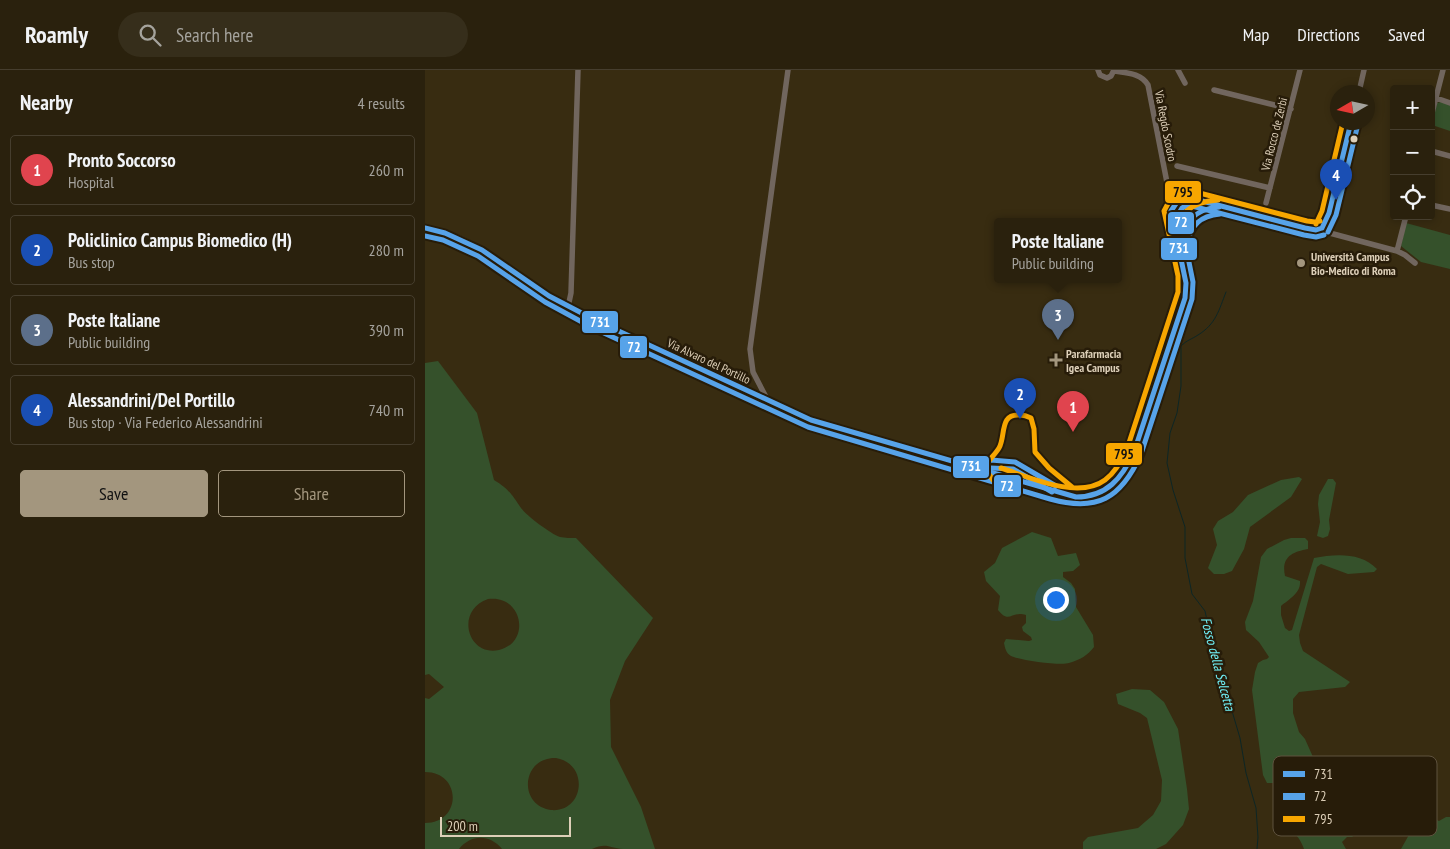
<!DOCTYPE html>
<html lang="en">
<head>
<meta charset="utf-8">
<style>
	:root { --surface:#2a210d; --page:#362e1b; --text:#f1f3f6; --muted:#a5a39d; --line:#463e2e; --accent:#a3967e }
	body { margin:0; font-family:"PT Sans Narrow",sans-serif; background:var(--page); color:var(--text) }
	.controls { position:absolute; right:15px; top:15px; display:grid; overflow:hidden; border-radius:5px; box-shadow:0 2px 8px #0003 }
	.controls button { width:45px; height:45px; display:grid; place-items:center; padding:0; border:0; border-bottom:1px solid var(--line); background:var(--surface); color:var(--text); font:25px sans-serif }
	.compass { position:absolute; left:905px; top:15px; width:45px; height:45px; border-radius:50%; background:var(--surface); box-shadow:0 2px 8px #0003; rotate:261deg }
	.scale { position:absolute; left:15px; bottom:12px; width:131px; box-sizing:border-box; padding-left:5px; border:2px solid #ddcfb8; border-top:0; font-size:14px; line-height:18px; white-space:nowrap; color:#ddcfb8; -webkit-text-stroke:4px #271c09; paint-order:stroke }
	.you { position:absolute; left:630px; top:529px; width:18px; height:18px; margin:-12px; border:4px solid #fff; border-radius:50%; background:#1a73e8; box-shadow:0 0 0 8px #1a73e833 }
	.badge { display:grid; place-items:center; width:32px; height:32px; border-radius:50%; background:var(--accent); color:#fff; font-size:16px; font-weight:700 }
	.pin { position:absolute; translate:-50% -41px; filter:drop-shadow(0 1px 2px #0008) }
	.pin::after { content:''; position:absolute; top:26px; width:18px; height:15px; background:inherit; clip-path:polygon(0 0,100% 0,50% 100%) }
	.popup { position:absolute; left:569px; top:148px; width:128px; height:65px; box-sizing:border-box; display:grid; place-content:center; border-radius:5px; background:var(--surface); filter:drop-shadow(0 1px 4px #0005); font-size:16px; white-space:nowrap; color:var(--muted) }
	.popup b { font-size:19px; color:var(--text) }
	.popup::after { content:''; position:absolute; left:50%; top:100%; margin-left:-10px; border:10px solid transparent; border-top-color:var(--surface) }
	.list { margin:0; padding:0; list-style:none }
	h2 { display:flex; justify-content:space-between; align-items:center; height:65px; margin:0; padding:0 20px; font-size:21px }
	h2 small { font-size:16px; font-weight:400; color:var(--muted) }
	.list li { display:grid; grid-template-columns:32px 1fr auto; gap:15px; align-items:center; box-sizing:border-box; height:70px; margin:0 10px 10px; padding:0 10px; border:1px solid var(--line); border-radius:5px }
	.list b { display:block; font-size:19px; white-space:nowrap }
	.list p { margin:0; font-size:16px; white-space:nowrap; color:var(--muted) }
	.list em { font-size:16px; font-style:normal; color:var(--muted) }
	.actions { display:flex; gap:10px; padding:15px 20px }
	.actions a { flex:1; padding:11px 0; border:1px solid var(--accent); border-radius:5px; text-align:center; font-size:18px; color:var(--accent) }
	.actions .main { background:var(--accent); color:#111 }
	.icon { flex:none; width:28px; height:28px; fill:none; stroke:currentColor; stroke-width:2; stroke-linecap:round; stroke-linejoin:round }
	.map { position:relative; flex:none; width:1025px; height:779px; overflow:hidden }
	header { display:flex; align-items:center; gap:30px; box-sizing:border-box; height:70px; padding:0 25px; background:var(--surface); border-bottom:1px solid var(--line) }
	header strong { font-size:24px }
	nav { display:flex; gap:28px; margin-inline-start:auto; font-size:18px }
	.search { width:350px; height:45px; background:var(--page); display:flex; align-items:center; gap:12px; box-sizing:border-box; padding:0 18px; border-radius:28px; color:var(--muted); font-size:19px }
	main { display:flex }
	aside { flex:1; background:var(--surface) }
	.map>svg:first-child { display:block }
	.green { fill:#35512b; fill-rule:evenodd }
	.lines { fill:none; stroke-linecap:round; stroke-linejoin:round }
	.stream { stroke:#0d2625; stroke-width:1 }
	.minor { stroke:#71665e; stroke-width:5.5 }
	.bus-1-casing { stroke:#271c09; stroke-width:9 }
	.bus-2-casing { stroke:#271c09; stroke-width:9 }
	.bus-3-casing { stroke:#271c09; stroke-width:9 }
	.bus-1 { stroke:#57a3e9; stroke-width:5 }
	.bus-2 { stroke:#57a3e9; stroke-width:5 }
	.bus-3 { stroke:#f7a600; stroke-width:5 }
	.bus-dot { fill:#ddcfb8; stroke:#271c09; stroke-width:2 }
	.poi-dot { fill:#a3967e; stroke:#271c09; stroke-width:2 }
	.labels { text-anchor:middle; dominant-baseline:central; stroke-width:5; stroke-linejoin:round; paint-order:stroke }
	.street-label { font-size:12px; fill:#ddcfb8; stroke:#271c09 }
	.poi-label { font-size:12px; font-weight:bold; fill:#ddcfb8; stroke:#271c09; text-anchor:start }
	.water-label { font-size:14px; font-style:italic; fill:#70f0f7; stroke:#271c09 }
	.key { fill:#271c09; stroke:#5e523e; stroke-width:1 }
	.key-label { font-size:14px; fill:#ddcfb8 }
	.line-badge { stroke:#271c09; stroke-width:2 }
	.badge-label { font-size:14px; text-anchor:middle; font-weight:bold; fill:#fff }
	.pale-badge-label { font-size:14px; text-anchor:middle; font-weight:bold; fill:#111 }
</style>
</head>
<body>
<header>
<strong>Roamly</strong>
<div class="search"><svg class="icon" aria-label="search" viewBox="0 0 24 24"><circle cx="10" cy="10" r="6"/><path d="M15 15l6 6"/></svg>Search here</div>
<nav><a>Map</a><a>Directions</a><a>Saved</a></nav>
</header>
<main>
<aside>
<h2>Nearby<small>4 results</small></h2>
<ul class="list">
<li><span class="badge" style="background:#e0444e">1</span><div><b>Pronto Soccorso</b><p>Hospital</p></div><em>260 m</em></li>
<li><span class="badge" style="background:#1a4fb4">2</span><div><b>Policlinico Campus Biomedico (H)</b><p>Bus stop</p></div><em>280 m</em></li>
<li><span class="badge" style="background:#5c6f8a">3</span><div><b>Poste Italiane</b><p>Public building</p></div><em>390 m</em></li>
<li><span class="badge" style="background:#1a4fb4">4</span><div><b>Alessandrini/Del Portillo</b><p>Bus stop · Via Federico Alessandrini</p></div><em>740 m</em></li>
</ul>
<div class="actions"><a class="main">Save</a><a>Share</a></div>
</aside>
<div class="map">
<svg width="1025" height="779" viewBox="0 0 1025 779">
	<rect width="100%" height="100%" fill="#382c11"/>
	<!-- green -->
	<path class="green" d="M1016,32L1025,35V61L1007,55L1012,33Z
		M981,153L1025,165V199L996,192L976,176Z
		M13,291L52,343L69,410C84,419 87,425 96,438C102,446 126,464 135,467C140,468 146,468 151,468L228,548L200,591L185,630L186,677L216,737L230,779C219,779 208,779 198,779C185,778 181,772 167,779H77C65,764 46,764 34,779H0V753C37,753 37,702 0,702V628L4,629L19,617L4,604L0,605V293ZM63,529C97,524 107,572 74,580C42,587 30,540 63,529ZM131,688C165,694 159,743 126,740C93,736 96,687 131,688Z
		M874,407L877,409L866,427L825,457L819,479L807,501L799,504H789L783,498L792,475L788,459L793,451L808,442L823,425L856,410Z
		M903,409H908L911,413L904,450L905,459L903,466L898,468L892,466L895,452L893,434L894,425Z
		M607,462L626,468L633,486L651,483L655,495L648,501L638,502V507L646,513L650,519L651,537L668,565L669,577C663,585 655,590 644,593C636,596 594,590 586,586C581,583 580,578 579,573L581,569L604,571L607,570L606,567L598,561L597,557L601,553V545C586,540 585,555 573,540L575,526L561,511L559,502L570,493L577,478Z
		M866,468H880L883,471V479C867,482 856,487 860,506L875,511C876,523 864,529 856,536V545L860,558L864,561L867,560L889,488C910,484 936,482 952,499L949,502L923,504L896,494L892,497L874,565L875,573L878,581L925,612L920,617L874,622L868,629V643L874,662L880,669L888,687L890,708L888,722L892,730L899,731L952,732L956,737V746L950,751L944,750L942,746L943,742L938,738L922,740L924,743L933,749V762L927,767H922L917,772L921,779H879C877,774 875,769 871,765C865,755 854,746 852,734C851,721 865,716 857,704H854L848,713H842L838,705L827,620L830,602L833,593L838,590L842,589L844,587L834,572L821,560L820,552L828,531L836,487L842,479L859,470Z
		M707,619L725,620L739,632L753,659L762,719L764,739L758,755L741,774L731,779H658V772L663,767L713,758L728,745L736,731L737,710L722,648L715,643L693,634L691,624Z
		M1002,745L1014,751L1021,747H1025V779H976L994,747Z"/>
	<g class="lines">
		<!-- stream -->
		<path class="stream" d="M801,222C794,240 791,254 773,265C767,269 762,270 756,276V316L752,343L745,363L742,393L748,420L760,457V488L767,524L780,541L798,623L807,641L815,668L821,703L831,738L833,767L832,779"/>
		<!-- minor -->
		<path class="minor" d="M673,0L675,5L682,8L686,6L689,0
			M753,0L760,13
			M789,20L866,39
			M934,22L939,0
			M1011,28L1025,33
			M1006,47L1018,0
			M1006,81L1025,86
			M752,96L845,118
			M743,115L750,123L766,128L891,160L897,158
			M841,133L875,0
			M1006,135L1025,139
			M746,141L752,132L761,127
			M768,144L775,140L789,137
			M0,158C57,167 93,210 142,236C221,277 305,311 386,350L403,356L613,417C656,429 682,436 705,390L761,223L760,205L723,15C716,3 702,3 689,1
			M897,158L901,152L904,143L926,52
			M897,158L901,162L972,181L980,185L990,193
			M755,174C756,167 757,160 760,154C766,143 774,142 766,128
			M972,181L981,146
			M143,237L146,223L153,0
			M342,329L328,302L325,279L363,0
			M573,390L569,397L574,405
			M532,391L566,390L590,392L642,422
			M595,411L605,407L604,399"/>
		<defs>
			<path id="bus-1" d="M0,158L20,163L57,180L124,226L172,251L386,350L651,427C682,427 697,408 709,382L760,228L761,213L746,141L752,132L762,127L880,158L891,160L897,158
				M897,158L904,143L926,52
				M755,173C759,151 771,139 794,137
				M542,391L566,390L590,392L631,416"/>
			<path id="bus-2" d="M903,162L911,145L933,54
				M0,166L18,170L53,186L120,232L168,258L383,357L625,429C672,442 696,429 716,384L767,229L768,212L754,143L757,138L763,135L879,165L891,167L899,165
				M762,174C766,155 775,146 795,144
				M542,398H566L588,399L627,422"/>
			<path id="bus-3" d="M891,154L897,141L918,52
				M748,174C752,145 763,132 793,130
				M576,398C604,407 653,430 680,410C691,402 696,390 702,379L753,222V206L739,141L747,126L763,120L882,151L890,152L895,151
				M568,410L563,403L562,393C566,388 571,383 574,378C581,366 574,343 595,345C599,345 602,346 606,348L609,359L610,382L624,398L647,417"/>
		</defs>
		<!-- bus-1 casing -->
		<use href="#bus-1" class="bus-1-casing"/>
		<!-- bus-2 casing -->
		<use href="#bus-2" class="bus-2-casing"/>
		<!-- bus-3 casing -->
		<use href="#bus-3" class="bus-3-casing"/>
		<!-- bus-1 -->
		<use href="#bus-1" class="bus-1"/>
		<!-- bus-2 -->
		<use href="#bus-2" class="bus-2"/>
		<!-- bus-3 -->
		<use href="#bus-3" class="bus-3"/>
	</g>
	<!-- markers -->
	<circle class="bus-dot" cx="929" cy="69" r="4.5"/>
	<g class="poi-dot">
		<circle cx="876" cy="193" r="5"/>
		<path d="M628.5 282.5h5v5h5v5h-5v5h-5v-5h-5v-5h5z"/>
	</g>
	<g class="labels">
		<!-- street labels -->
		<g class="street-label">
			<text transform="translate(741 56) rotate(79)">Via Regdo Scodro</text>
			<text transform="translate(849 64) rotate(-76)">Via Rocco de Zerbi</text>
			<text transform="translate(284 291) rotate(25)">Via Alvaro del Portillo</text>
		</g>
		<!-- poi labels -->
		<g class="poi-label">
			<text x="886" y="186">Università Campus<tspan x="886" dy="14">Bio-Medico di Roma</tspan></text>
			<text x="641" y="283">Parafarmacia<tspan x="641" dy="14">Igea Campus</tspan></text>
		</g>
		<!-- water labels -->
		<g class="water-label">
			<text transform="translate(793 594) rotate(75)">Fosso della Selcetta</text>
		</g>
	</g>
	<!-- legend -->
	<rect x="848" y="686" width="164" height="80" rx="8" class="key"/>
	<rect x="858" y="701" width="22" height="6" fill="#57a3e9"/>
	<rect x="858" y="723" width="22" height="7" fill="#57a3e9"/>
	<rect x="858" y="746" width="22" height="6" fill="#f7a600"/>
	<g class="key-label">
		<text x="889" y="709">731</text>
		<text x="889" y="731">72</text>
		<text x="889" y="754">795</text>
	</g>
	<g class="line-badge">
		<rect x="739" y="110" width="38" height="24" rx="5" fill="#f7a600"/>
		<rect x="742" y="141" width="28" height="24" rx="5" fill="#57a3e9"/>
		<rect x="735" y="167" width="38" height="24" rx="5" fill="#57a3e9"/>
		<rect x="156" y="240" width="38" height="24" rx="5" fill="#57a3e9"/>
		<rect x="194" y="265" width="29" height="24" rx="5" fill="#57a3e9"/>
		<rect x="680" y="372" width="38" height="24" rx="5" fill="#f7a600"/>
		<rect x="527" y="385" width="38" height="24" rx="5" fill="#57a3e9"/>
		<rect x="568" y="404" width="29" height="24" rx="5" fill="#57a3e9"/>
	</g>
	<g class="badge-label">
		<text x="756" y="157">72</text>
		<text x="754" y="183">731</text>
		<text x="175" y="257">731</text>
		<text x="209" y="282">72</text>
		<text x="546" y="401">731</text>
		<text x="582" y="421">72</text>
	</g>
	<g class="pale-badge-label">
		<text x="758" y="127">795</text>
		<text x="699" y="389">795</text>
	</g>
</svg>
<div class="controls">
<button>+</button>
<button>−</button>
<button><svg class="icon" aria-label="locate" viewBox="0 0 24 24"><circle cx="12" cy="12" r="6"/><path d="M12 2v4M12 18v4M2 12h4M18 12h4"/></svg></button>
</div>
<svg class="compass" viewBox="-18 -18 36 36"><path d="M0-13l5 13h-10z" fill="#e53935"/><path d="M0 13l5-13h-10z" fill="#a5a39d"/></svg>
<div class="scale">200 m</div>
<div class="you"></div>
<div class="pin badge" style="left:648px;top:362px;background:#e0444e">1</div>
<div class="pin badge" style="left:595px;top:349px;background:#1a4fb4">2</div>
<div class="pin badge" style="left:633px;top:270px;background:#5c6f8a">3</div>
<div class="popup"><b>Poste Italiane</b>Public building</div>
<div class="pin badge" style="left:911px;top:130px;background:#1a4fb4">4</div>
</div>
</main>
</body>
</html>
